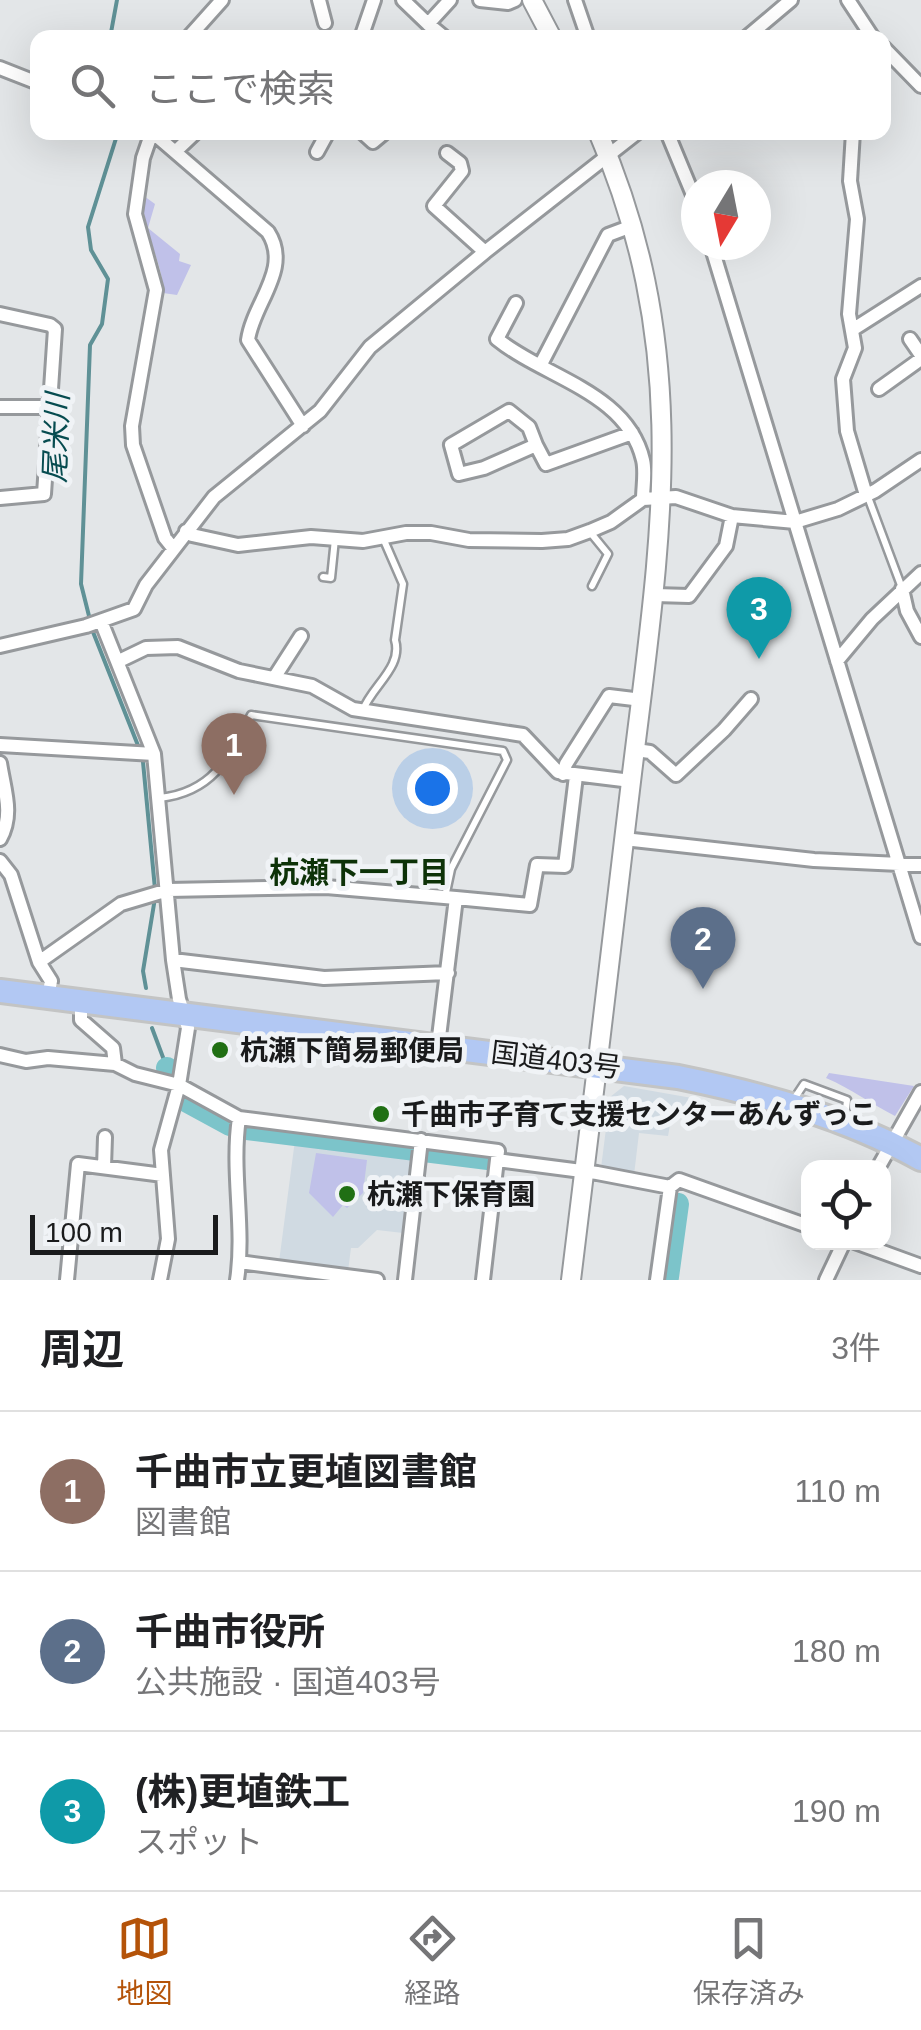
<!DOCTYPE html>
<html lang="ja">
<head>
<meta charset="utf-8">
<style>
	:root { --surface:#fff; --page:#f6f6f6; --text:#202124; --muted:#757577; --line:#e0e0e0; --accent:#b45309 }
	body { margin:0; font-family:Helvetica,"Noto Sans JP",sans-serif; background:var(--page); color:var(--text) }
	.controls { position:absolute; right:30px; bottom:30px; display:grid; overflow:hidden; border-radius:20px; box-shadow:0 10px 40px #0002 }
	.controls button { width:90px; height:90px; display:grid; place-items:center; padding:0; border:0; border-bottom:2px solid var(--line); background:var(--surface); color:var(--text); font:50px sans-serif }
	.compass { position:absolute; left:681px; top:170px; width:90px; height:90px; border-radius:50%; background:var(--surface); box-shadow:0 10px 40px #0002; rotate:190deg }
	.scale { position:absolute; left:30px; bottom:25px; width:188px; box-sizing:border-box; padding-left:10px; border:5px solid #1a1b1c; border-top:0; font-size:28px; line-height:35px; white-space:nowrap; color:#1a1b1c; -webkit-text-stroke:8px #f0f3f6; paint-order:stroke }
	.you { position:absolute; left:432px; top:788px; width:35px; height:35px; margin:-25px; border:8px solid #fff; border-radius:50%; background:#1a73e8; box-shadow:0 0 0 15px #1a73e833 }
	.badge { display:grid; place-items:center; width:65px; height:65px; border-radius:50%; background:var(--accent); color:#fff; font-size:32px; font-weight:700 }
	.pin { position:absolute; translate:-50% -82px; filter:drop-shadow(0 2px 5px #0008) }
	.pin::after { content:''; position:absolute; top:52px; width:35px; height:30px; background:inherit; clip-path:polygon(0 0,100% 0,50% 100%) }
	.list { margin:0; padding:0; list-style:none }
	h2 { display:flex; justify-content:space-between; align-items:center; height:130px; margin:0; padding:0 40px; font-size:42px }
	h2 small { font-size:32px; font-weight:400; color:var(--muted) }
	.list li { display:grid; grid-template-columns:65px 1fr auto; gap:30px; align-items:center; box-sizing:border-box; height:160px; padding:0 40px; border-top:2px solid var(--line) }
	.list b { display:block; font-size:38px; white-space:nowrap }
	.list p { margin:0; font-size:32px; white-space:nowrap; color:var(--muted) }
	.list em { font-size:32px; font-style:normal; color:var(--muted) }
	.icon { flex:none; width:55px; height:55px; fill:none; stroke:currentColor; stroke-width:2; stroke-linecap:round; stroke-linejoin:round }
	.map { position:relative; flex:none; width:921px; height:1280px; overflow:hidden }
	.search { position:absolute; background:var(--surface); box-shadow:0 10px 40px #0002; left:30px; right:30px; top:30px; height:110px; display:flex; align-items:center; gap:25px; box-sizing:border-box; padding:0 35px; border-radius:20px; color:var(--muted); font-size:38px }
	.sheet { height:610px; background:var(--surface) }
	nav { display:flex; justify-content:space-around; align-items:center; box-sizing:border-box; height:140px; border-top:2px solid var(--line); background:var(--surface); font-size:28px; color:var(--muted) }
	nav a { display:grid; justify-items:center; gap:5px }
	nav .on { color:var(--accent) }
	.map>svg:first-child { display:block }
	.built { fill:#d0dae2 }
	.green { fill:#c0c1e9 }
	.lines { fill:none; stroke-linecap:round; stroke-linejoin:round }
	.stream { stroke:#5f9196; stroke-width:4 }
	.river { stroke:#7cc4ca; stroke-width:22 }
	.service-casing { stroke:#96999c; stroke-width:11 }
	.minor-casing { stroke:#96999c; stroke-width:18 }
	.tertiary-casing { stroke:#96999c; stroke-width:22 }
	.trunk-casing { stroke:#c3c4c4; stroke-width:28 }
	.service { stroke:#fff; stroke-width:6 }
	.minor { stroke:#fff; stroke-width:12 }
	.tertiary { stroke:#fff; stroke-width:18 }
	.trunk { stroke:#b2c8f3; stroke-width:22 }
	.poi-dot { fill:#206f14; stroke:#f0f3f6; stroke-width:4 }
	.labels { text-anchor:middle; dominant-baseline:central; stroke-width:10; stroke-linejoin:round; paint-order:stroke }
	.poi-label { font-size:28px; font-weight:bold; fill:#1a1b1c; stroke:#f0f3f6; text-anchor:start }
	.street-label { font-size:28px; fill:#1a1b1c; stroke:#f0f3f6 }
	.water-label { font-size:30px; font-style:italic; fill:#074c50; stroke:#f0f3f6 }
	.neighbourhood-label { font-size:30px; font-weight:bold; fill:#0d3208; stroke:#f0f3f6 }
</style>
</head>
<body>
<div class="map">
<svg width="921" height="1280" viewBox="0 0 921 1280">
	<rect width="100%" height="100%" fill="#e3e6e8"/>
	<!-- built -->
	<path class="built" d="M624,1086L709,1101L707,1118L672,1114L668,1136L639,1133L634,1175L601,1168L610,1097Z
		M295,1140L412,1154L403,1233L377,1230L358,1248H351L348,1271L279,1262Z"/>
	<!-- green -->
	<path class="green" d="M144,196L155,204L148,228L180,254L179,261L191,265L177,295L163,293C163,257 140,234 144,196Z
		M829,1073L914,1086L895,1116C871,1104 852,1089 826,1078Z
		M316,1153L367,1160L363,1193L347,1208L343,1205L333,1217L309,1193Z"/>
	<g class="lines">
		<!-- stream -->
		<path class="stream" d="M110,38L117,0
			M118,132L88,227L91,250L108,279L102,324L90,345L81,584L93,632L139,748
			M143,762L155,889
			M146,988L143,971L155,898
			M152,1028L167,1068"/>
		<!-- river -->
		<path class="river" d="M167,1068L170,1074
			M184,1100L230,1125L247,1129L488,1159
			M668,1277L678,1204"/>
		<defs>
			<path id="service" d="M868,497L902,588
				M590,532L608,554L592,586
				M323,577L331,578L335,539
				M363,710C372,686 403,667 395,640L403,584L383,538
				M160,798C213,792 229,758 251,715L503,751L507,760L451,869L445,897
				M794,1099L804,1084L847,1100L845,1118"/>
			<path id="minor" d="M319,0L325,23
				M403,0L428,24
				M480,0L508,3L515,0
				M575,0L588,38
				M848,0L873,38
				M188,38L222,0
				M361,38L374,0
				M445,38L428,24L450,0
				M746,38L791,0
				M884,48L921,86
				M0,68L38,83
				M362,132L373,142L385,132
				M667,132L696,202
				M853,132L850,181L857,219L849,314L855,348L843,379L847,431L866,495
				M176,151L196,132
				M317,152L328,132
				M447,153L460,163L462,171L434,206L485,252
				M711,245L921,937
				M516,303L497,339C545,378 627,392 643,460C646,472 643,487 643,499
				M0,314L50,325L55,329L44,494L0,498
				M852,330L921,286
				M910,339L921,355
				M540,366L608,235L632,226
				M879,389L921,359
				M0,407H49
				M536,445L529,427L509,411L451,445L459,474L484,468L536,445L546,464L632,433
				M186,531L192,535L238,545L311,537L363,541L406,533H431L469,540L542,541L568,539L590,531L611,522L643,499L676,497L732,516L795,522L838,509L875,491L921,460
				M173,548L165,538L133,445L132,426L156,290L135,214L143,158L152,132L268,232C292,269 253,303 248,340L303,426
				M902,589L907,611L921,637
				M655,595L689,596L726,546L732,516
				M101,621L154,754L173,960L179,999L188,1028L179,1085L161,1150L168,1239L160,1280
				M0,646L86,626L134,609L146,585L214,497L320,411L370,347L485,252L638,132
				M119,661L146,648L178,647L239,671L312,686L353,709L523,735L558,772L631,781
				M837,661L872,619L921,573
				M274,678L301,636
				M0,745L154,754
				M636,750L650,752L676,775L724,730L751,699
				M0,763C4,790 14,814 0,839
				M563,774L566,764L609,696L642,700
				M624,839L814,860L921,865
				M0,861L11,875L39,962L51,981L48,997
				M173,960L324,978L448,973
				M39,962L121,904L168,890L326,887L456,898
				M81,1001V1020L113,1048L115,1064
				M438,1045L456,898L530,905L537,865L565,866L576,776
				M0,1055L26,1061L48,1058L115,1064L135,1074L179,1085L239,1118L498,1151L483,1280
				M497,1160L597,1173L670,1187L679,1180L808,1226
				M104,1167L105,1137
				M878,1168L921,1092
				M855,1242L921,1266
				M239,1262L377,1280
				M67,1280L78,1164L163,1175
				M237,1280C245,1227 231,1172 239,1118
				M405,1280L421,1140
				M657,1280L670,1187
				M826,1280L844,1242"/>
			<path id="tertiary" d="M532,0L552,38
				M571,1280C591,1117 611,953 630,790C658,553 697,361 598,132"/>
			<path id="trunk" d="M0,991L678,1077C762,1094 845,1117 921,1159"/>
		</defs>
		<!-- service casing -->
		<use href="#service" class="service-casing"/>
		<!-- minor casing -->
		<use href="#minor" class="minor-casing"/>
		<!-- tertiary casing -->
		<use href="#tertiary" class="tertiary-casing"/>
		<!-- trunk casing -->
		<use href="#trunk" class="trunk-casing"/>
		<!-- service -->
		<use href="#service" class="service"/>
		<!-- minor -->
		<use href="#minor" class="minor"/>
		<!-- tertiary -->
		<use href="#tertiary" class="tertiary"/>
		<!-- trunk -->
		<use href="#trunk" class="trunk"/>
	</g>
	<!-- markers -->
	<g class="poi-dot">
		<circle cx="220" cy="1050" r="10"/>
		<circle cx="381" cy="1114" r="10"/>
		<circle cx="347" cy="1194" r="10"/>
	</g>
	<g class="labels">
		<!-- poi labels -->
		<g class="poi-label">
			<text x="240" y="1050">杭瀬下簡易郵便局</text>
			<text x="401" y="1114">千曲市子育て支援センターあんずっこ</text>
			<text x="367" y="1194">杭瀬下保育園</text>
		</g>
		<!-- street labels -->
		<g class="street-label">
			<text transform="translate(556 1060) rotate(7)">国道403号</text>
		</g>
		<!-- water labels -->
		<g class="water-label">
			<text transform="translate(56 438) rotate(-88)">尾米川</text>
		</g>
		<!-- neighbourhood labels -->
		<g class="neighbourhood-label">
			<text x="359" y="872">杭瀬下一丁目</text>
		</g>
	</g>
</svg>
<div class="controls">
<button><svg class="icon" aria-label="locate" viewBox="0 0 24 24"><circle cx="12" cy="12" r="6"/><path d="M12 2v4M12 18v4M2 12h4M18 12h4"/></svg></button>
</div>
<svg class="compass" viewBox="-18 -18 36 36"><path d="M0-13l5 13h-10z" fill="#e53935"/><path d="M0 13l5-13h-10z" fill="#757577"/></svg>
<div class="scale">100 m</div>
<div class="you"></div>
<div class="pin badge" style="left:234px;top:795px;background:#8d6e63">1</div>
<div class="pin badge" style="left:703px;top:989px;background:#5c6f8a">2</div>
<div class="pin badge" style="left:759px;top:659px;background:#0f9aa8">3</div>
<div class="search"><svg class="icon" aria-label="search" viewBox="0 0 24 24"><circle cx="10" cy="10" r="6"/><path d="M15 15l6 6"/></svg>ここで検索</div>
</div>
<section class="sheet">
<h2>周辺<small>3件</small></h2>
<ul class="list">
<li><span class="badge" style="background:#8d6e63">1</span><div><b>千曲市立更埴図書館</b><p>図書館</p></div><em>110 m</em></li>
<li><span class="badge" style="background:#5c6f8a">2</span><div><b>千曲市役所</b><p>公共施設 · 国道403号</p></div><em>180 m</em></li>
<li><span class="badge" style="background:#0f9aa8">3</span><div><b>(株)更埴鉄工</b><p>スポット</p></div><em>190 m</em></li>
</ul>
</section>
<nav>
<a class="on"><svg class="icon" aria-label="map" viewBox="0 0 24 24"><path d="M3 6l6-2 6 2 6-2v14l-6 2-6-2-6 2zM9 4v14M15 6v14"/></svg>地図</a>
<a><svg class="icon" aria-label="directions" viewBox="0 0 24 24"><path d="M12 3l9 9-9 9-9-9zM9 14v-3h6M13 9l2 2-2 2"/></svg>経路</a>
<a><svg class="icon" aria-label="saved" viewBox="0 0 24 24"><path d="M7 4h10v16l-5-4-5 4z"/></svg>保存済み</a>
</nav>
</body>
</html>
